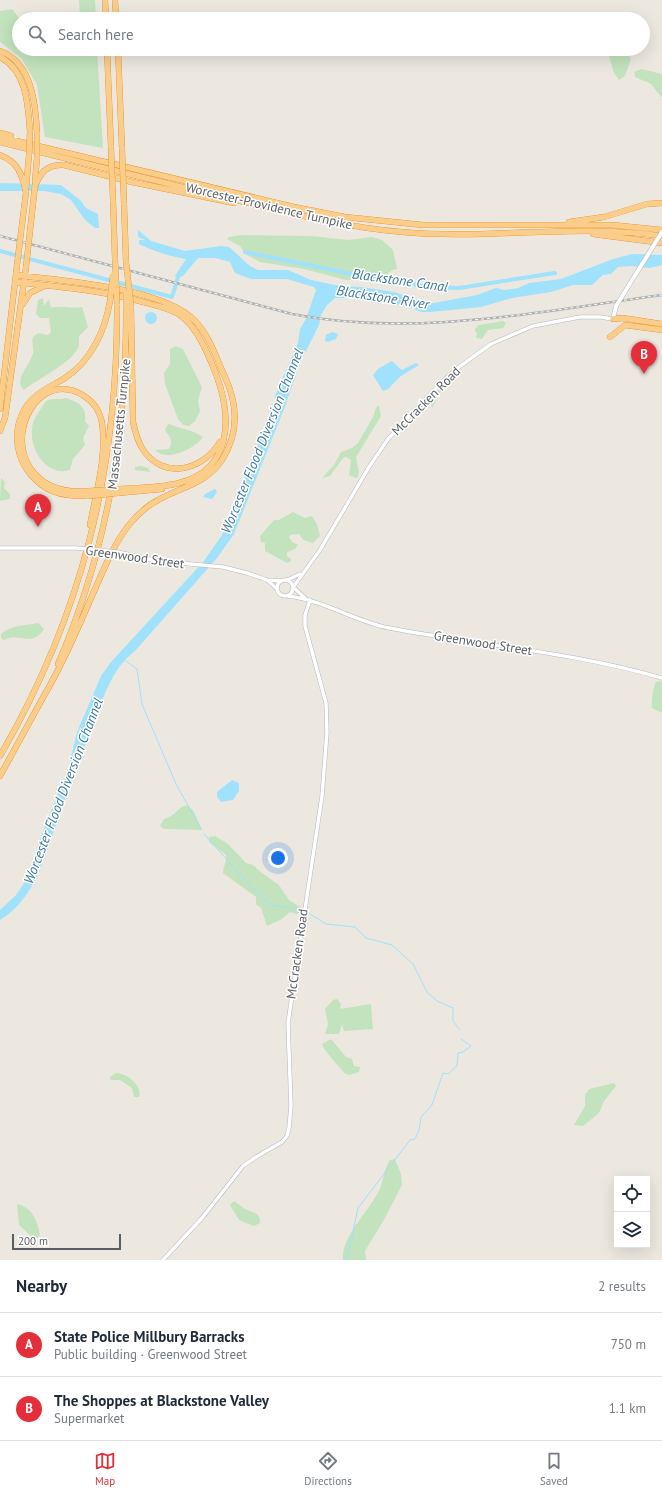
<!DOCTYPE html>
<html lang="en">
<head>
<meta charset="utf-8">
<style>
	:root { --surface:#fff; --page:#f6f6f7; --text:#1f2937; --muted:#747a83; --line:#e0e1e3; --accent:#e42f3a }
	body { margin:0; font-family:"PT Sans",sans-serif; background:var(--page); color:var(--text) }
	.controls { position:absolute; right:12px; bottom:12px; display:grid; overflow:hidden; border-radius:0px; box-shadow:0 4px 16px #0002 }
	.controls button { width:36px; height:36px; display:grid; place-items:center; padding:0; border:0; border-bottom:1px solid var(--line); background:var(--surface); color:var(--text); font:20px sans-serif }
	.scale { position:absolute; left:12px; bottom:10px; width:109px; box-sizing:border-box; padding-left:4px; border:2px solid #595e61; border-top:0; font-size:11px; line-height:14px; white-space:nowrap; color:#595e61; -webkit-text-stroke:3px #fff; paint-order:stroke }
	.you { position:absolute; left:278px; top:858px; width:14px; height:14px; margin:-10px; border:3px solid #fff; border-radius:50%; background:#1a73e8; box-shadow:0 0 0 6px #1a73e833 }
	.badge { display:grid; place-items:center; width:26px; height:26px; border-radius:50%; background:var(--accent); color:#fff; font-size:13px; font-weight:700 }
	.pin { position:absolute; translate:-50% -33px; filter:drop-shadow(0 1px 2px #0008) }
	.pin::after { content:''; position:absolute; top:21px; width:14px; height:12px; background:inherit; clip-path:polygon(0 0,100% 0,50% 100%) }
	.list { margin:0; padding:0; list-style:none }
	h2 { display:flex; justify-content:space-between; align-items:center; height:52px; margin:0; padding:0 16px; font-size:17px }
	h2 small { font-size:13px; font-weight:400; color:var(--muted) }
	.list li { display:grid; grid-template-columns:26px 1fr auto; gap:12px; align-items:center; box-sizing:border-box; height:64px; padding:0 16px; border-top:1px solid var(--line) }
	.list b { display:block; font-size:15px; white-space:nowrap }
	.list p { margin:0; font-size:13px; white-space:nowrap; color:var(--muted) }
	.list em { font-size:13px; font-style:normal; color:var(--muted) }
	.icon { flex:none; width:22px; height:22px; fill:none; stroke:currentColor; stroke-width:2; stroke-linecap:round; stroke-linejoin:round }
	.map { position:relative; flex:none; width:662px; height:1260px; overflow:hidden }
	.search { position:absolute; background:var(--surface); box-shadow:0 4px 16px #0002; left:12px; right:12px; top:12px; height:44px; display:flex; align-items:center; gap:10px; box-sizing:border-box; padding:0 14px; border-radius:22px; color:var(--muted); font-size:15px }
	.sheet { height:180px; background:var(--surface) }
	nav { display:flex; justify-content:space-around; align-items:center; box-sizing:border-box; height:56px; border-top:1px solid var(--line); background:var(--surface); font-size:11px; color:var(--muted) }
	nav a { display:grid; justify-items:center; gap:2px }
	nav .on { color:var(--accent) }
	.map>svg:first-child { display:block }
	.green { fill:#c2e3bd }
	.water { fill:#a0e1fc }
	.lines { fill:none; stroke-linecap:round; stroke-linejoin:round }
	.stream { stroke:#a0e1fc; stroke-width:1 }
	.canal { stroke:#a0e1fc; stroke-width:4 }
	.tertiary-casing { stroke:#b3b7bb; stroke-width:4.5 }
	.secondary-casing { stroke:#b2b7bb; stroke-width:5 }
	.motorway-casing { stroke:#e68006; stroke-width:6 }
	.tertiary { stroke:#fff; stroke-width:3.5 }
	.secondary { stroke:#fff; stroke-width:4 }
	.motorway { stroke:#facd8a; stroke-width:5.5 }
	.rail-casing { stroke:#b0b1b1; stroke-width:2.5 }
	.rail { stroke:#fff; stroke-width:1; stroke-dasharray:3; stroke-linecap:butt }
	.tertiary-bridge-casing { stroke:#b3b7bb; stroke-width:4.5; stroke-linecap:butt }
	.secondary-bridge-casing { stroke:#b2b7bb; stroke-width:5; stroke-linecap:butt }
	.motorway-bridge-casing { stroke:#e68006; stroke-width:6; stroke-linecap:butt }
	.tertiary-bridge { stroke:#fff; stroke-width:3.5 }
	.secondary-bridge { stroke:#fff; stroke-width:4 }
	.motorway-bridge { stroke:#facd8a; stroke-width:5.5 }
	.labels { text-anchor:middle; dominant-baseline:central; stroke-width:3; stroke-linejoin:round; paint-order:stroke }
	.street-label { font-size:13px; fill:#595e61; stroke:#fff }
	.water-label { font-size:14px; font-style:italic; fill:#3a779b; stroke:#fff }
</style>
</head>
<body>
<div class="map">
<svg width="662" height="1260" viewBox="0 0 662 1260">
	<rect width="100%" height="100%" fill="#ece8e0"/>
	<!-- green -->
	<path class="green" d="M79,0H95L96,19H80Z
		M12,9L20,19L19,49H97L103,148L45,137L37,85L21,58L0,42V11Z
		M613,49L626,51L631,59L625,76L619,80L614,73L609,56Z
		M641,69L662,74V98L651,84L635,77L634,72Z
		M241,235L311,236L349,240L372,237L382,240L393,250L397,269L392,270L384,278L368,280H346L304,269L260,262L245,254L240,246L227,239L229,237Z
		M43,298L44,306L49,299L51,308C62,305 71,309 82,307L88,327L79,336C79,339 79,342 79,345C75,362 37,379 24,390C13,380 29,366 32,356C35,350 31,344 33,337L38,333L48,335L51,332L49,318H40L36,314L38,300Z
		M503,321L506,323L503,328L488,330L482,339L476,338L477,333L474,330L479,325Z
		M176,346L183,349L202,387L198,401L200,411L195,421L189,426L183,425L178,419L165,384L164,373L170,364V349Z
		M441,387L443,388L432,408L431,404Z
		M66,398C79,402 87,407 85,421L89,426L83,438L85,445L73,459L70,470C47,477 30,450 32,430C32,422 36,416 40,410C42,407 44,402 48,400C53,398 60,400 66,398Z
		M379,405L381,416L356,457L359,472L358,477L356,478L349,475L351,460L346,457L343,458L330,476L322,478L334,465L341,452L352,448L358,443L373,417L376,408Z
		M168,424L194,432L203,437C196,448 166,463 155,450L169,449C174,440 169,437 165,430Z
		M141,466L148,468L150,472L135,470V467Z
		M1,478L5,482L4,488L10,494V499L0,501Z
		M293,512L305,518L312,516L317,524L320,536L313,543L303,540L299,534L290,535L289,537L292,542L298,545L295,549L287,552V556L291,559V561L287,563L265,551V543L261,542L260,536L274,520H279Z
		M38,623L44,629C32,648 20,632 4,640L1,638V634C12,624 25,626 38,623Z
		M660,681L662,682V713L652,708C651,702 653,687 656,682Z
		M188,805L194,812L202,830L164,829L160,826L164,819C175,817 178,806 188,805Z
		M215,836L228,844L246,863L253,865L262,873L279,885L289,900L302,908L303,913L297,914L290,912L282,919L267,926L261,908L256,904V897L223,873C223,867 227,861 226,855L209,842V837Z
		M337,999L341,1004L340,1009L371,1004L373,1029L344,1031L342,1024L339,1034H325L328,1024L325,1009L333,1000Z
		M331,1039L346,1057L352,1059L354,1066L360,1067L359,1072L349,1075L344,1073C338,1064 325,1053 322,1044Z
		M116,1073C126,1073 143,1085 139,1097H134L132,1088L120,1080H111L110,1077Z
		M614,1083L616,1086L604,1101L599,1113L583,1126L574,1125L585,1106V1095L589,1089Z
		M395,1159L401,1174L402,1185L385,1218L365,1251L366,1260H343C340,1237 372,1209 381,1186C384,1177 384,1169 390,1160Z
		M234,1201C238,1203 241,1207 245,1209C252,1212 261,1213 260,1223L254,1226L239,1220L230,1205Z
		M17,1204C32,1207 37,1220 40,1234L38,1238H33L19,1225Z"/>
	<!-- water -->
	<path class="water" d="M0,183L61,185L81,201L86,208L98,214L99,228H95L85,220L71,200L61,194L44,191H0Z
		M138,230L151,241L185,251L221,246L229,247L250,266L258,270H288L311,280L340,286L361,287L394,292L425,302L434,303L477,295L496,288L504,290L518,288L529,283L561,279L613,259L632,254L662,255V265L650,268L631,266L618,267L611,274L603,275L592,285H573L551,292L512,298L481,307L430,312H421L410,307L361,298H335L327,305L321,315L319,325L300,363L284,409L234,534L217,558L135,651C110,670 103,700 92,728C79,760 68,791 57,822C43,859 36,898 0,920V910L16,895L27,879L40,839L68,769L77,732L101,676L111,662L204,561L222,535L266,424L275,401V396L298,343L300,329L306,319L316,290L314,287L287,279H251L235,273L230,262L215,258H198L183,276L177,278L175,276L186,259C169,256 155,252 139,244V240H145L138,237Z
		M145 318a6 6 0 1 1 12 0a6 6 0 1 1-12 0Z
		M332,332L338,334L336,339L328,342L325,341L326,335Z
		M392,361L402,370L416,363L419,365L401,376L388,389L383,391L373,375L378,369Z
		M215,489L217,492L212,499L203,497L205,494Z
		M232,780L239,783V791L233,800L221,802L217,797V792Z"/>
	<g class="lines">
		<!-- stream -->
		<path class="stream" d="M123,659L137,669L142,704L176,784L201,829
			M204,834L252,888L272,905L301,910
			M307,912L326,924L355,927L366,938L392,945L413,964L427,992L437,1001L453,1008V1021L460,1030
			M344,1260L348,1254L358,1208L410,1140L415,1139L419,1130L421,1117L432,1105L443,1073L448,1074L457,1066L458,1053L463,1052L471,1046L461,1039"/>
		<!-- canal -->
		<path class="canal" d="M0,251L172,297L179,274
			M245,252L376,279L432,287L459,288L555,273"/>
		<defs>
			<path id="tertiary" d="M0,548H76
				M117,552L158,561L223,567L247,573L267,580L281,581
				M277 588a8 8 0 1 1 16 0a8 8 0 1 1-16 0Z
				M267,580L277,589
				M287,580L300,574
				M294,586L320,550L369,467L388,439L443,381L459,367L491,344L533,326L580,317H600L613,319
				M294,588L305,598
				M288,596C326,601 354,621 389,628C479,645 573,652 662,678
				M163,1260L202,1218L243,1166L256,1157L282,1142L287,1136L289,1128L291,1106L288,1023L322,796L327,732L326,703L305,626V615L310,600"/>
			<path id="secondary" d="M613,319L616,306"/>
			<path id="motorway" d="M105,0L106,19
				M115,0L116,19
				M107,49L111,147
				M118,49L122,149
				M0,51C32,62 36,105 37,134
				M0,57C27,71 28,105 30,132
				M0,133L11,136
				M0,137L294,207L345,217L423,225H612L662,230
				M0,142C74,161 149,179 223,197C283,211 341,227 402,232C489,240 576,223 662,236
				M0,155C18,162 22,174 26,192
				M35,182L37,157
				M35,186C41,172 47,164 64,165L132,182L234,203
				M26,188L29,155
				M113,200L115,259
				M124,203L126,262
				M569,222L604,217L647,204L662,203
				M593,234L662,243
				M16,275C61,281 163,287 195,321C210,336 216,358 225,377C238,405 239,433 222,460C207,483 182,487 160,499C148,505 136,516 128,526C112,547 102,574 91,598C77,631 63,663 45,694
				M15,282C58,287 101,290 143,302C155,305 169,308 180,315C198,328 208,354 216,374C232,417 233,469 179,483C160,488 138,488 119,489
				M23,304L30,293L44,286
				M131,306L133,422C135,431 137,440 142,448C162,481 203,471 220,442
				M613,319L623,318L662,324
				M610,337L625,325L662,330
				M0,409L17,265
				M0,431L5,418L26,267
				M89,491C68,493 48,489 34,473C2,437 39,367 84,396C94,402 100,412 102,423C107,457 96,492 90,525
				M118,493L162,489
				M88,496C76,496 64,496 52,491C19,476 6,434 28,404C37,392 52,386 65,378C91,361 105,331 110,301
				M58,664C108,548 127,431 126,305
				M0,756C83,613 118,468 117,304
				M0,776L46,692"/>
		</defs>
		<!-- tertiary casing -->
		<use href="#tertiary" class="tertiary-casing"/>
		<!-- secondary casing -->
		<use href="#secondary" class="secondary-casing"/>
		<!-- motorway casing -->
		<use href="#motorway" class="motorway-casing"/>
		<!-- tertiary -->
		<use href="#tertiary" class="tertiary"/>
		<!-- secondary -->
		<use href="#secondary" class="secondary"/>
		<!-- motorway -->
		<use href="#motorway" class="motorway"/>
		<defs>
			<path id="rail" d="M0,236L292,314C414,338 541,311 662,295"/>
		</defs>
		<!-- rail casing -->
		<use href="#rail" class="rail-casing"/>
		<!-- rail -->
		<use href="#rail" class="rail"/>
		<defs>
			<path id="tertiary-bridge" d="M76,548L117,552"/>
			<path id="secondary-bridge" d="M616,306L662,232"/>
			<path id="motorway-bridge" d="M111,147L113,200
				M122,149L124,203
				M29,155L30,132
				M37,157V134
				M115,259L117,304
				M126,262L131,306
				M17,265L26,192
				M26,267L35,186
				M126,293V305
				M110,301L113,275
				M89,491L119,489
				M88,496L118,493"/>
		</defs>
		<!-- tertiary-bridge casing -->
		<use href="#tertiary-bridge" class="tertiary-bridge-casing"/>
		<!-- secondary-bridge casing -->
		<use href="#secondary-bridge" class="secondary-bridge-casing"/>
		<!-- motorway-bridge casing -->
		<use href="#motorway-bridge" class="motorway-bridge-casing"/>
		<!-- tertiary-bridge -->
		<use href="#tertiary-bridge" class="tertiary-bridge"/>
		<!-- secondary-bridge -->
		<use href="#secondary-bridge" class="secondary-bridge"/>
		<!-- motorway-bridge -->
		<use href="#motorway-bridge" class="motorway-bridge"/>
	</g>
	<g class="labels">
		<!-- street labels -->
		<g class="street-label">
			<text transform="translate(269 206) rotate(13)">Worcester-Providence Turnpike</text>
			<text transform="translate(426 401) rotate(-45)">McCracken Road</text>
			<text transform="translate(119 424) rotate(-84)">Massachusetts Turnpike</text>
			<text transform="translate(135 557) rotate(8)">Greenwood Street</text>
			<text transform="translate(483 643) rotate(9)">Greenwood Street</text>
			<text transform="translate(297 954) rotate(-82)">McCracken Road</text>
		</g>
		<!-- water labels -->
		<g class="water-label">
			<text transform="translate(400 280) rotate(8)">Blackstone Canal</text>
			<text transform="translate(383 297) rotate(9)">Blackstone River</text>
			<text transform="translate(262 441) rotate(-68)">Worcester Flood Diversion Channel</text>
			<text transform="translate(63 791) rotate(-69)">Worcester Flood Diversion Channel</text>
		</g>
	</g>
</svg>
<div class="controls">
<button><svg class="icon" aria-label="locate" viewBox="0 0 24 24"><circle cx="12" cy="12" r="6"/><path d="M12 2v4M12 18v4M2 12h4M18 12h4"/></svg></button>
<button><svg class="icon" aria-label="layers" viewBox="0 0 24 24"><path d="M12 4l9 5-9 5-9-5zM3 14l9 5 9-5"/></svg></button>
</div>
<div class="scale">200 m</div>
<div class="you"></div>
<div class="pin badge" style="left:38px;top:527px">A</div>
<div class="pin badge" style="left:644px;top:374px">B</div>
<div class="search"><svg class="icon" aria-label="search" viewBox="0 0 24 24"><circle cx="10" cy="10" r="6"/><path d="M15 15l6 6"/></svg>Search here</div>
</div>
<section class="sheet">
<h2>Nearby<small>2 results</small></h2>
<ul class="list">
<li><span class="badge">A</span><div><b>State Police Millbury Barracks</b><p>Public building · Greenwood Street</p></div><em>750 m</em></li>
<li><span class="badge">B</span><div><b>The Shoppes at Blackstone Valley</b><p>Supermarket</p></div><em>1.1 km</em></li>
</ul>
</section>
<nav>
<a class="on"><svg class="icon" aria-label="map" viewBox="0 0 24 24"><path d="M3 6l6-2 6 2 6-2v14l-6 2-6-2-6 2zM9 4v14M15 6v14"/></svg>Map</a>
<a><svg class="icon" aria-label="directions" viewBox="0 0 24 24"><path d="M12 3l9 9-9 9-9-9zM9 14v-3h6M13 9l2 2-2 2"/></svg>Directions</a>
<a><svg class="icon" aria-label="saved" viewBox="0 0 24 24"><path d="M7 4h10v16l-5-4-5 4z"/></svg>Saved</a>
</nav>
</body>
</html>
